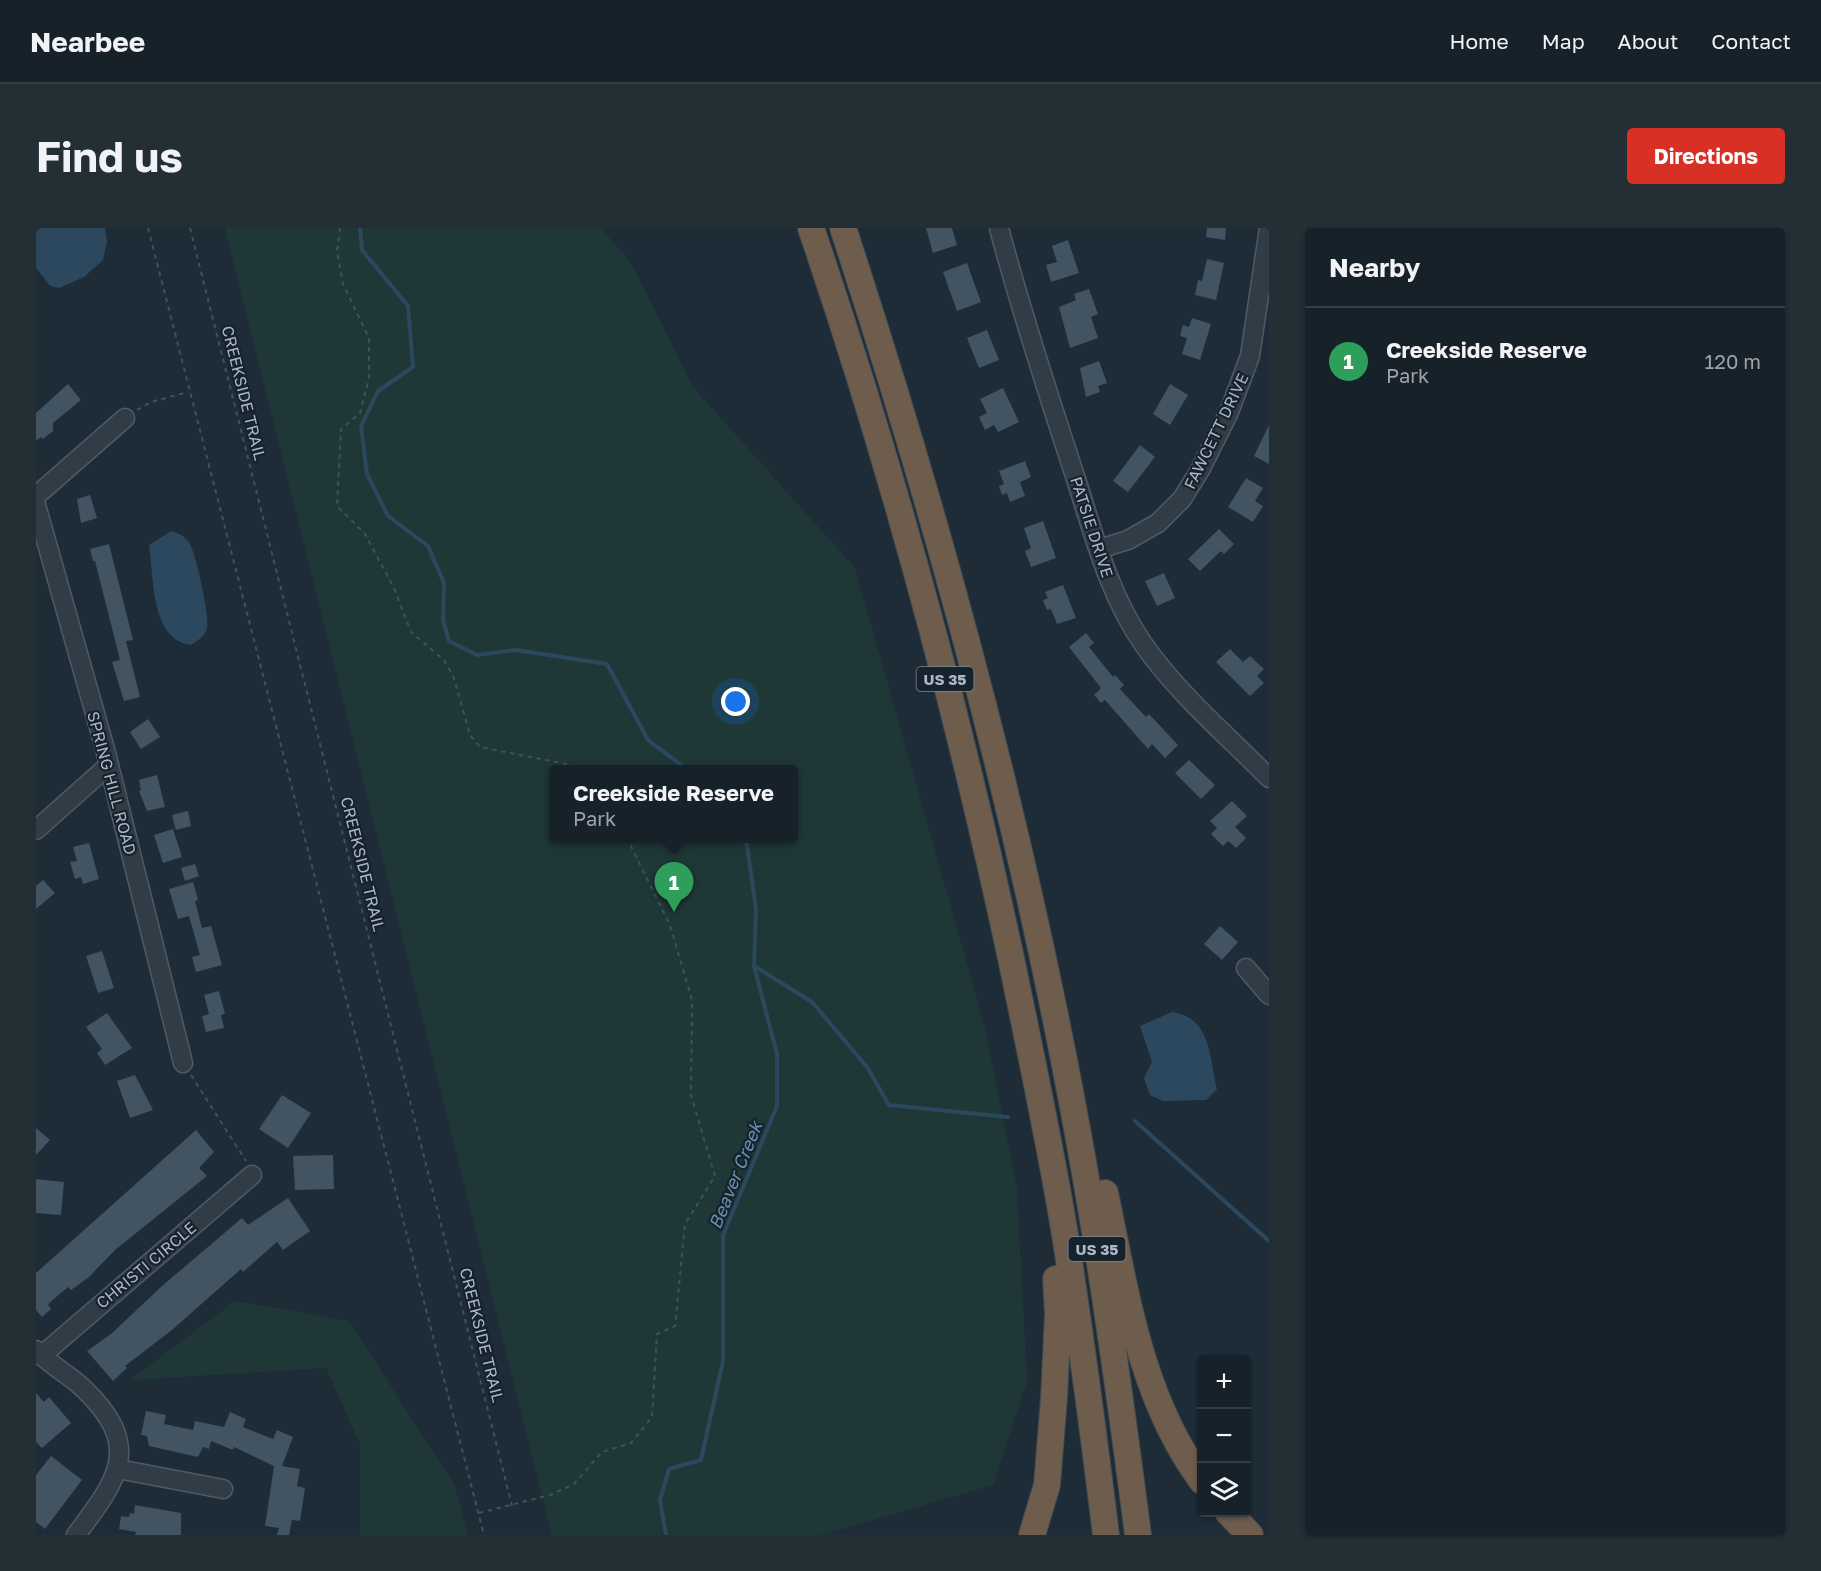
<!DOCTYPE html>
<html lang="en">
<head>
<meta charset="utf-8">
<style>
	:root { --surface:#162129; --page:#232e35; --text:#f1f3f6; --muted:#9ea3a8; --line:#353e46; --accent:#d93025 }
	body { margin:0; font-family:"Golos Text",sans-serif; background:var(--page); color:var(--text) }
	.controls { position:absolute; right:18px; bottom:18px; display:grid; overflow:hidden; border-radius:6px; box-shadow:0 2px 4px #0004 }
	.controls button { width:54px; height:54px; display:grid; place-items:center; padding:0; border:0; border-bottom:2px solid var(--line); background:var(--surface); color:var(--text); font:30px sans-serif }
	.you { position:absolute; left:700px; top:474px; width:21px; height:21px; margin:-15px; border:4px solid #fff; border-radius:50%; background:#1a73e8; box-shadow:0 0 0 9px #1a73e833 }
	.badge { display:grid; place-items:center; width:39px; height:39px; border-radius:50%; background:var(--accent); color:#fff; font-size:20px; font-weight:700 }
	.pin { position:absolute; translate:-50% -50px; filter:drop-shadow(0 2px 3px #0008) }
	.pin::after { content:''; position:absolute; top:32px; width:21px; height:18px; background:inherit; clip-path:polygon(0 0,100% 0,50% 100%) }
	.popup { position:absolute; left:513px; top:537px; width:249px; height:78px; box-sizing:border-box; display:grid; place-content:center; border-radius:6px; background:var(--surface); filter:drop-shadow(0 2px 4px #0005); font-size:20px; white-space:nowrap; color:var(--muted) }
	.popup b { font-size:22px; color:var(--text) }
	.popup::after { content:''; position:absolute; left:50%; top:100%; margin-left:-12px; border:12px solid transparent; border-top-color:var(--surface) }
	.list { margin:0; padding:0; list-style:none }
	h2 { display:flex; justify-content:space-between; align-items:center; height:78px; margin:0; padding:0 24px; font-size:26px }
	h2 small { font-size:20px; font-weight:400; color:var(--muted) }
	.list li { display:grid; grid-template-columns:39px 1fr auto; gap:18px; align-items:center; box-sizing:border-box; height:108px; padding:0 24px; border-top:2px solid var(--line) }
	.list b { display:block; font-size:22px; white-space:nowrap }
	.list p { margin:0; font-size:20px; white-space:nowrap; color:var(--muted) }
	.list em { font-size:20px; font-style:normal; color:var(--muted) }
	.icon { flex:none; width:33px; height:33px; fill:none; stroke:currentColor; stroke-width:2; stroke-linecap:round; stroke-linejoin:round }
	.map { position:relative; flex:none; width:1233px; height:1307px; overflow:hidden; border-radius:6px }
	header { display:flex; align-items:center; gap:36px; box-sizing:border-box; height:84px; padding:0 30px; background:var(--surface); border-bottom:2px solid var(--line) }
	header strong { font-size:28px }
	nav { display:flex; gap:33px; margin-inline-start:auto; font-size:21px }
	.intro { display:flex; align-items:center; justify-content:space-between; box-sizing:border-box; height:144px; padding:0 36px }
	h1 { margin:0; font-size:42px }
	.button { padding:15px 27px; border-radius:6px; background:var(--accent); color:#fff; font-size:21px; font-weight:700 }
	main { display:flex; gap:36px; padding:0 36px }
	aside { flex:1; background:var(--surface); border-radius:6px; box-shadow:0 2px 4px #0004 }
	.map>svg:first-child { display:block }
	.green { fill:#1f3837; fill-rule:evenodd }
	.water { fill:#2c485e }
	.lines { fill:none; stroke-linecap:round; stroke-linejoin:round }
	.stream { stroke:#2c485e; stroke-width:4 }
	.building { fill:#425362 }
	.minor-casing { stroke:#4e5b66; stroke-width:21 }
	.highway-casing { stroke:#3b4852; stroke-width:28 }
	.path { stroke:#3c5554; stroke-width:2; stroke-dasharray:4.5 4.5; stroke-linecap:butt }
	.minor { stroke:#303d47; stroke-width:18 }
	.highway { stroke:#6e5c4c; stroke-width:26 }
	.labels { text-anchor:middle; dominant-baseline:central; stroke-width:4.5; stroke-linejoin:round; paint-order:stroke }
	.shield { fill:#16222c; stroke:#7e8b97; stroke-width:1.5 }
	.shield-label { font-size:15px; font-weight:bold; fill:#aab8c5 }
	.street-label { font-size:16px; fill:#aab8c5; stroke:#16222c }
	.water-label { font-size:18px; font-style:italic; fill:#678eac; stroke:#16222c }
</style>
</head>
<body>
<header>
<strong>Nearbee</strong>
<nav><a>Home</a><a>Map</a><a>About</a><a>Contact</a></nav>
</header>
<div class="intro"><h1>Find us</h1><a class="button">Directions</a></div>
<main>
<div class="map">
<svg width="1233" height="1307" viewBox="0 0 1233 1307">
	<rect width="100%" height="100%" fill="#1d2c37"/>
	<!-- green -->
	<path class="green" d="M189,0H565L596,36L657,159L819,340L948,796L981,961L991,1153L957,1257L786,1307H516ZM518,542H758V610H518Z
		M199,1073L313,1093L419,1258L432,1307H324V1216L290,1140L94,1152Z"/>
	<!-- water -->
	<path class="water" d="M0,0H69L71,14L67,32L48,49L23,60L14,58L0,40Z
		M135,303C144,306 149,308 154,316C160,326 174,389 171,400C169,409 162,412 155,417C114,412 118,348 113,317Z
		M1136,784C1175,789 1173,828 1181,861L1170,872L1127,873L1114,867L1108,850L1116,834L1104,798Z"/>
	<g class="lines">
		<!-- stream -->
		<path class="stream" d="M324,0L326,22L372,78L377,139L342,163L325,198L331,246L352,288L392,318L408,355L407,392L413,413L441,427L480,422L571,436L612,512L652,542
			M718,738L776,774L831,839L853,877L972,889
			M1099,893L1233,1013
			M630,1307L624,1272L633,1241L665,1232L687,1133V1007L741,878V826L718,738L720,682L711,617L707,610"/>
	</g>
	<!-- building -->
	<path class="building" d="M890,0H916L921,17L897,25Z
		M1171,0H1190L1189,12L1170,9Z
		M1032,12L1043,45L1015,54L1010,37L1021,34L1016,18Z
		M1171,31L1188,35L1180,72L1159,67L1162,52L1166,53Z
		M931,35L945,74L921,83L907,44Z
		M1053,61L1062,86L1055,89L1062,110L1034,120L1023,79L1040,72L1038,66Z
		M1156,90L1175,96L1164,132L1146,126L1151,110L1144,108L1147,97L1153,99Z
		M951,102L963,132L943,140L931,110Z
		M1063,133L1071,155L1062,158L1064,164L1050,169L1044,140Z
		M32,156L45,172L17,195V203L7,211L5,209L0,213V185Z
		M1134,156L1152,167L1134,197L1117,186Z
		M967,160L983,194L962,204L958,197L949,202L943,189L951,185L944,171Z
		M1233,197V236L1218,228Z
		M1104,217L1119,229L1092,264L1077,253Z
		M989,233L995,249L984,254L989,268L974,274L971,265L966,267L963,258L968,256L963,243Z
		M1210,250L1227,260L1219,273L1227,278L1217,294L1192,279Z
		M54,267L61,290L45,295L41,271Z
		M1007,293L1020,330L995,339L989,323L995,320L988,300Z
		M1183,301L1198,316L1188,326L1185,323L1164,343L1152,331Z
		M73,316L97,412L90,413L104,469L88,473L76,434L84,432L59,333H57L54,321Z
		M1128,345L1139,370L1121,378L1109,353Z
		M1027,357L1040,390L1021,396L1015,381L1011,382L1007,372L1012,370L1009,364Z
		M1050,405L1058,415L1053,419L1077,449L1079,447L1088,457L1084,461L1110,489L1113,486L1142,517L1129,530L1116,516L1112,521L1069,472L1065,475L1058,467L1065,460L1033,419Z
		M1194,421L1207,434L1214,428L1228,441L1221,448L1228,455L1214,468L1180,434Z
		M112,491L124,509L105,521L94,504Z
		M1153,532L1179,557L1165,571L1139,545Z
		M121,547L129,579L111,583L103,563L105,562L103,552Z
		M1196,573L1211,588L1199,599L1210,610L1200,620L1192,613L1187,618L1175,606L1181,600L1174,593Z
		M152,583L155,598L140,602L136,587Z
		M137,601L146,629L127,635L118,607Z
		M53,615L63,651L47,656L45,649L39,651L34,634L41,633L37,619Z
		M159,636L163,648L149,653L145,640Z
		M7,652L19,665L0,681V658Z
		M157,654L162,672L159,673L166,700L175,698L186,737L160,744L156,729L164,727L153,688L142,691L133,661Z
		M1184,698L1202,714L1186,732L1168,716Z
		M66,723L78,760L62,765L50,728Z
		M183,763L189,786L185,787L188,800L170,804L166,788L173,786L168,767Z
		M71,785L96,820L69,837L61,825L66,821L50,799Z
		M99,847L117,882L94,890L81,853Z
		M246,867L275,885L252,920L223,901Z
		M0,900L14,912L0,927Z
		M160,902L178,924L163,940L171,948L79,1022L52,1050L35,1062L32,1059L12,1076L15,1081L6,1089L0,1082V1045Z
		M297,927L298,961L259,962L257,928Z
		M0,951L28,954L25,987L0,985Z
		M252,970L274,1003L247,1022L241,1014L207,1044L205,1041L136,1102L89,1138L91,1140L77,1153L51,1123L75,1106L126,1058L206,990L212,997Z
		M0,1165L8,1174L13,1169L35,1195L6,1220L0,1214Z
		M110,1183L130,1187L128,1196L157,1202L159,1193L188,1199L194,1184L210,1191L207,1199L237,1211L241,1202L257,1209L246,1238L264,1241L261,1258L269,1260L264,1293L256,1292L253,1307H241L243,1300L229,1298L238,1238L198,1219L197,1222L175,1213L173,1221L167,1219L162,1229L113,1218L111,1208L105,1207Z
		M15,1228L46,1252L9,1301L0,1294V1247Z
		M99,1277L145,1285V1307H99L100,1304L83,1301L85,1288L93,1289L94,1285L98,1286Z"/>
	<g class="lines">
		<defs>
			<path id="minor" d="M963,0C985,83 1011,163 1038,245C1057,303 1072,366 1108,417C1143,467 1191,507 1233,550
				M0,268L89,190
				M0,277L69,521L147,835
				M1063,321L1092,312L1122,295L1146,271L1164,242L1193,184L1214,128L1233,0
				M0,602L73,537
				M1210,740L1233,767
				M0,1122C14,1137 32,1146 47,1160C108,1218 82,1251 40,1307
				M5,1128L216,947
				M82,1241L187,1261"/>
			<path id="highway" d="M775,0C857,241 923,487 976,735C995,827 1015,920 1030,1013C1045,1111 1058,1209 1070,1307
				M807,0C912,320 999,647 1055,980C1073,1088 1088,1198 1102,1307
				M1069,965C1090,1064 1104,1169 1166,1253
				M1192,1284L1214,1307
				M996,1307L1011,1257L1018,1170L1022,1085L1020,1051"/>
		</defs>
		<!-- minor casing -->
		<use href="#minor" class="minor-casing"/>
		<!-- highway casing -->
		<use href="#highway" class="highway-casing"/>
		<!-- path -->
		<path class="path" d="M112,0L448,1307
			M154,0L476,1278
			M304,0L301,23L307,56L333,110V150L324,185L305,201L301,278L329,306L358,360L375,404L408,432L418,450L434,507L444,519L545,539L548,542
			M101,182L115,174L152,164
			M155,847L210,933
			M443,1285L514,1267L538,1256L566,1224L595,1215L616,1189L621,1106L639,1098L649,996L679,948L655,867L656,772L634,697L591,610"/>
		<!-- minor -->
		<use href="#minor" class="minor"/>
		<!-- highway -->
		<use href="#highway" class="highway"/>
	</g>
	<g class="labels">
		<!-- shield labels -->
		<g class="shield">
			<rect x="880.5" y="439" width="57" height="24" rx="4.5"/>
			<rect x="1032.5" y="1009" width="57" height="24" rx="4.5"/>
		</g>
		<g class="shield-label">
			<text x="909" y="451">US 35</text>
			<text x="1061" y="1021">US 35</text>
		</g>
		<!-- street labels -->
		<g class="street-label">
			<text transform="translate(208 165) rotate(76)">CREEKSIDE TRAIL</text>
			<text transform="translate(1180 203) rotate(-64)">FAWCETT DRIVE</text>
			<text transform="translate(1056 299) rotate(72)">PATSIE DRIVE</text>
			<text transform="translate(76 555) rotate(75)">SPRING HILL ROAD</text>
			<text transform="translate(327 636) rotate(76)">CREEKSIDE TRAIL</text>
			<text transform="translate(110 1037) rotate(-40)">CHRISTI CIRCLE</text>
			<text transform="translate(446 1107) rotate(76)">CREEKSIDE TRAIL</text>
		</g>
		<!-- water labels -->
		<g class="water-label">
			<text transform="translate(699 947) rotate(-68)">Beaver Creek</text>
		</g>
	</g>
</svg>
<div class="controls">
<button>+</button>
<button>−</button>
<button><svg class="icon" aria-label="layers" viewBox="0 0 24 24"><path d="M12 4l9 5-9 5-9-5zM3 14l9 5 9-5"/></svg></button>
</div>
<div class="you"></div>
<div class="pin badge" style="left:638px;top:684px;background:#2e9e5b">1</div>
<div class="popup"><b>Creekside Reserve</b>Park</div>
</div>
<aside>
<h2>Nearby<small></small></h2>
<ul class="list">
<li><span class="badge" style="background:#2e9e5b">1</span><div><b>Creekside Reserve</b><p>Park</p></div><em>120 m</em></li>
</ul>
</aside>
</main>
</body>
</html>
